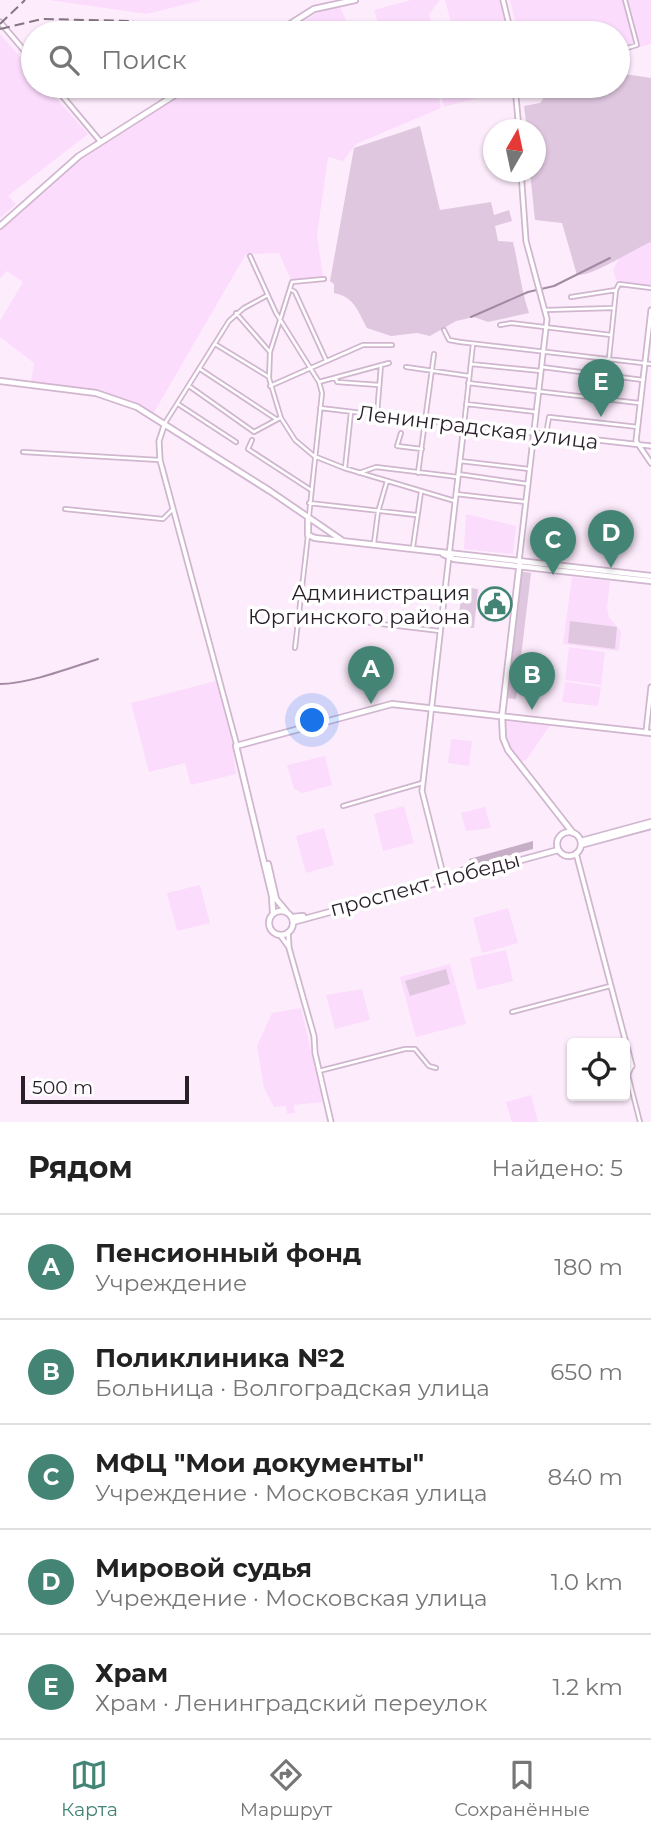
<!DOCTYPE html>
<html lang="ru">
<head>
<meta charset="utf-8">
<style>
	:root { --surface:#fff; --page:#f2f2f2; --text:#222; --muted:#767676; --line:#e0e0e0; --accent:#438475 }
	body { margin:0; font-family:Montserrat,sans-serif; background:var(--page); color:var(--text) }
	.controls { position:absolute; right:21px; bottom:21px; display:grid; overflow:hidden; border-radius:7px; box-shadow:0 2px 5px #0004 }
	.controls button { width:63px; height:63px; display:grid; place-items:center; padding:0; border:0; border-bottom:2px solid var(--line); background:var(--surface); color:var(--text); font:35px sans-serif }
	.compass { position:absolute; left:483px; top:119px; width:63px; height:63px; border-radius:50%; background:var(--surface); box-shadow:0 2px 5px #0004; rotate:9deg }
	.scale { position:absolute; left:21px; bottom:18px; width:168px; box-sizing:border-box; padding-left:7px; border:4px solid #291f29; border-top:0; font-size:19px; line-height:24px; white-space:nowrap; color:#291f29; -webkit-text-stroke:5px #fff; paint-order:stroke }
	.you { position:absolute; left:313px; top:721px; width:24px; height:24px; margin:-18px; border:5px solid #fff; border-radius:50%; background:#1a73e8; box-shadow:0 0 0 10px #1a73e833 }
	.badge { display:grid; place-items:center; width:46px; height:46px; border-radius:50%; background:var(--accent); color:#fff; font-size:23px; font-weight:700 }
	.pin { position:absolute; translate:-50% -58px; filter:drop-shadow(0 2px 4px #0008) }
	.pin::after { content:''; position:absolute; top:37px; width:24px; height:21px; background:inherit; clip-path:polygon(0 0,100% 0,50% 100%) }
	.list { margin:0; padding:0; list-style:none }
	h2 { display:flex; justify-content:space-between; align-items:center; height:91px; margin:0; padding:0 28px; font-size:30px }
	h2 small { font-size:23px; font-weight:400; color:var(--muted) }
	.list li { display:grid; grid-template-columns:46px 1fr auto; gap:21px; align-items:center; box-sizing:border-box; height:105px; padding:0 28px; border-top:2px solid var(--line) }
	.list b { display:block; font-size:26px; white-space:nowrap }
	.list p { margin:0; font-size:23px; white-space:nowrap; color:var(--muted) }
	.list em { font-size:23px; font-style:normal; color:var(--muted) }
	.icon { flex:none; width:38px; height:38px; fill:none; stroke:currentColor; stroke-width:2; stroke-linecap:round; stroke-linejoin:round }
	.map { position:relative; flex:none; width:651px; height:1122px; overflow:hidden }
	.search { position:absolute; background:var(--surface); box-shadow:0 2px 5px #0004; left:21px; right:21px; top:21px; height:77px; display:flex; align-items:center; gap:18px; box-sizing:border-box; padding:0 24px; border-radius:38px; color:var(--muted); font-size:26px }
	.sheet { height:616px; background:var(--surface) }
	nav { display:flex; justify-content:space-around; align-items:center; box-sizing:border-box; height:98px; border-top:2px solid var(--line); background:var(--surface); font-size:19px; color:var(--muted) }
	nav a { display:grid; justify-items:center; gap:4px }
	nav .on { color:var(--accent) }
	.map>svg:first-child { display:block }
	.built { fill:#fcdcfc }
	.green { fill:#dfc7df }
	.forest { fill:#c7aec7 }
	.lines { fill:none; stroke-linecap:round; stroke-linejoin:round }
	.stream { stroke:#a28aa2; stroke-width:2 }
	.minor-casing { stroke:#d0b6cf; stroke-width:6 }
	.tertiary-casing { stroke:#d0b6cf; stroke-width:7 }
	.secondary-casing { stroke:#d0b6cf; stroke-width:8 }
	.minor { stroke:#fff; stroke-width:2.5 }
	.tertiary { stroke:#fff; stroke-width:3.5 }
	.secondary { stroke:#fff; stroke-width:4.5 }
	.rail { stroke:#837682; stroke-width:2; stroke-dasharray:10 5; stroke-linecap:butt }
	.labels { text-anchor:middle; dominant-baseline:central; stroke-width:7; stroke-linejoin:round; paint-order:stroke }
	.street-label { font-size:21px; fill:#291f29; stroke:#fff }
	.poi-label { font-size:21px; fill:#291f29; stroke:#fff; text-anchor:end }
</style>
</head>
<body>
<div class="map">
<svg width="651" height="1122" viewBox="0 0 651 1122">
	<rect width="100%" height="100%" fill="#fdecfc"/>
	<!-- built -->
	<path class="built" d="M49,0H202L147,14Z
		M411,0H440L429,14L434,33H381L374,10Z
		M445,0H501L508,33H454Z
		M510,0H651V44L618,53V33H518Z
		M339,6L353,33H283L317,13Z
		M0,34L33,72V86H45L88,134L8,196L16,204L0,218Z
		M196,86H437L441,108L356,144L343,161L328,157L317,235L323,277L291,280L279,253L246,254L153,414L100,391L31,382L34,363L0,337V321L23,282L7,271L0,278V231L83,157Z
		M439,86H512V88L444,107Z
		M651,242V286L624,283L616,279L613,270L621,255Z
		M466,514L516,526L513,554L464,549Z
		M572,577L610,581L607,608L609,617L621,632L619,651L563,644Z
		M569,647L605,652L601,685L565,680Z
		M216,681L232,743L236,774L191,785L185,763L149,772L131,703Z
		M565,682L601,687L598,706L562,702Z
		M503,721L550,725L527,759L520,762L512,753L504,736Z
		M451,739L472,741L469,766L448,763Z
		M325,756L332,785L303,793L294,789L287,765Z
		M404,806L414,843L383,851L374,814Z
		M485,807L491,828L466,831L461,813Z
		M324,828L334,865L306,873L296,836Z
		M200,885L210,923L177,931L167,893Z
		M508,908L518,943L482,953L473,918Z
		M506,950L513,981L477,990L470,958Z
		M450,964L466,1024L416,1037L400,977Z
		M362,989L370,1020L335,1029L326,995Z
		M301,1008L323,1102L294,1105L295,1113L287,1114L286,1106L274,1107L264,1088L257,1046L272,1013Z
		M531,1095L538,1122H512L506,1102Z"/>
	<!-- green -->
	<path class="green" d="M618,73L651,78V242C634,249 591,277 577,275L562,223L535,220L530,172H536V130L527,129L524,106L540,103L550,89H557L558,86H618Z
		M420,126L440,210L491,202L494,215L509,210L512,221L495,226L498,241L513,242C519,267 521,289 529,313L488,322L474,317L456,321L430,336L417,333L391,336L367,328C358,312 355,297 334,293V284L330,281L354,148Z
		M519,571L531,573L516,699L505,698Z
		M462,587L478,589L474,628L458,626Z
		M570,621L617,627L615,649L568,643Z
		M446,969L450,984L410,996L405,981Z"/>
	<!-- forest -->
	<path class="forest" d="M533,841V849L452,871L470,863L469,859Z"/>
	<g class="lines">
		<!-- stream -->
		<path class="stream" d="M471,317L528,292L554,286L610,258
			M0,684C28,684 70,668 98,659"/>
		<defs>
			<path id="minor" d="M618,51L637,45L625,0
				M250,256L276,313L319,382L322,393L309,516
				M324,279L292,282L270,352L269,378L281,418L295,440L314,456L344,468L455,501
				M290,289L295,292L326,360
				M571,297L616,290
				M546,310L612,308
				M236,313L270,352
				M500,325L511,323L611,335
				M444,330L449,340L460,342L651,364
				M215,344L269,377
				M609,358L616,290L619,284L651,288
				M471,364L541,371
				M406,367L469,376
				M542,367L643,380
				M200,369L276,419
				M336,378L337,382L379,385
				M319,382L389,363
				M468,383L639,403
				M189,386L254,432L280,418
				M270,386L363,345H392
				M178,404L236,442
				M466,404L536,412
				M320,408L464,425L473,344
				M377,414L381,365
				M165,423L229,321L244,308L268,295
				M401,433L397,446L422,449
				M546,435L549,417L638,427
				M252,440L248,449L311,490
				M23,452L159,460
				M460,461L529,469
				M345,468L351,412
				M359,473L376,467L458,477
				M418,473L434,354
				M458,474L528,484
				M456,494L526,502
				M309,503L416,515
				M65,509L163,519L173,509
				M374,543L378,512L387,481
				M413,547L421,492
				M297,614L440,631
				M295,648L308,535
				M343,806L422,783
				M512,1012L610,986
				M632,1066L628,1075L640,1122
				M319,1071L405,1049H415L429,1066L436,1068"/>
			<path id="tertiary" d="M503,0L511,33
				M0,22L33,61
				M54,86L100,141
				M515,86L519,130
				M651,310L636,441L651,463
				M165,423L159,441L160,460L237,746
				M519,561L547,319L526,241L521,172
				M646,732L651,687
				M576,853L632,1066
				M444,878L422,791L464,425L651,446
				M288,932L289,948L314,1036L315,1053L331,1122
				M280,935L288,946"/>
			<path id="secondary" d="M276,33L314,9L355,0
				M0,226L79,156L189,86
				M0,381L96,393L137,407L270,491L343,541
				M308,517V535L315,538L651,576
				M443,554L454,559L651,581
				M520,561L502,716L503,738L508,750L573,833
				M557 844a12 12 0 1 1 24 0a12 12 0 1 1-24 0Z
				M581,841L651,822
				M581,845L651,826
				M268,864L276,899L286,911
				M269 923a12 12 0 1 1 24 0a12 12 0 1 1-24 0Z
				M273,913L272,896L236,746L392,704L651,733
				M292,917L303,916
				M293,922L558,850"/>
		</defs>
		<!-- minor casing -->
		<use href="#minor" class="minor-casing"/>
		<!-- tertiary casing -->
		<use href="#tertiary" class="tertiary-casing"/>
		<!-- secondary casing -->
		<use href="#secondary" class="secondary-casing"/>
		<!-- minor -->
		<use href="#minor" class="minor"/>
		<!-- tertiary -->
		<use href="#tertiary" class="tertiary"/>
		<!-- secondary -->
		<use href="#secondary" class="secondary"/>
		<!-- rail -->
		<path class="rail" d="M0,24L25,0
			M0,29L42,19L134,21"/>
	</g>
	<!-- icons -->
	<defs>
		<symbol id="civic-ring" viewBox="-11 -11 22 22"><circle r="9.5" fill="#fff" stroke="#438475" stroke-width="1.5"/><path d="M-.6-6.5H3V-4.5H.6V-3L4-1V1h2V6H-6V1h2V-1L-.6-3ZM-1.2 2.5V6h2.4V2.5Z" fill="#438475"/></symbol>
	</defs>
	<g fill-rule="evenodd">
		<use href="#civic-ring" x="476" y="585" width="38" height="38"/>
	</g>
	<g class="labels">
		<!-- street labels -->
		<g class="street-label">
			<text transform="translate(478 427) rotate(7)">Ленинградская улица</text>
			<text transform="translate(425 884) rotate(-15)">проспект Победы</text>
		</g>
		<!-- poi labels -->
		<g class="poi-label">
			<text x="470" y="592">Администрация<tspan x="470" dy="24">Юргинского района</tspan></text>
		</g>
	</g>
</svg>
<div class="controls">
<button><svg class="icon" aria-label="locate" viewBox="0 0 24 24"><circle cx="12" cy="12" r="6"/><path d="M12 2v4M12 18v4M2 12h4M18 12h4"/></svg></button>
</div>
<svg class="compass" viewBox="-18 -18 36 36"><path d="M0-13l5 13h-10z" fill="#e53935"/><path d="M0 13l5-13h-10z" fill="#767676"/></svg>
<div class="scale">500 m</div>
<div class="you"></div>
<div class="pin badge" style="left:371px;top:704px">A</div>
<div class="pin badge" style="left:532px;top:710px">B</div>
<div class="pin badge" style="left:553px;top:575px">C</div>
<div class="pin badge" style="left:611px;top:568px">D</div>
<div class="pin badge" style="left:601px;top:417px">E</div>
<div class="search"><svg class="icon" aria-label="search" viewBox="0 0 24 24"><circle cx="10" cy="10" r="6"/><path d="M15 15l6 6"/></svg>Поиск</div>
</div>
<section class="sheet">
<h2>Рядом<small>Найдено: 5</small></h2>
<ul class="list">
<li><span class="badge">A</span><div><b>Пенсионный фонд</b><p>Учреждение</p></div><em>180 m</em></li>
<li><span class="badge">B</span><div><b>Поликлиника №2</b><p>Больница · Волгоградская улица</p></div><em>650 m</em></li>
<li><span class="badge">C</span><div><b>МФЦ &quot;Мои документы&quot;</b><p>Учреждение · Московская улица</p></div><em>840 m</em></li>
<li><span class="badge">D</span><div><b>Мировой судья</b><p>Учреждение · Московская улица</p></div><em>1.0 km</em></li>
<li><span class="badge">E</span><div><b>Храм</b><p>Храм · Ленинградский переулок</p></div><em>1.2 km</em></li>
</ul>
</section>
<nav>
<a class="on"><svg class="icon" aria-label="map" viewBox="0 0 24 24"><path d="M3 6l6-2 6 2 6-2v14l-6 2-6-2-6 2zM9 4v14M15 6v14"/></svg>Карта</a>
<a><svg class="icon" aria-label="directions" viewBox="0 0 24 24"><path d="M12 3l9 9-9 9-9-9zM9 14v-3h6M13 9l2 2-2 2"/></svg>Маршрут</a>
<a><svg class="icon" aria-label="saved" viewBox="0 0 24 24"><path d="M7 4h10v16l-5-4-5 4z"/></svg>Сохранённые</a>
</nav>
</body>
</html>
